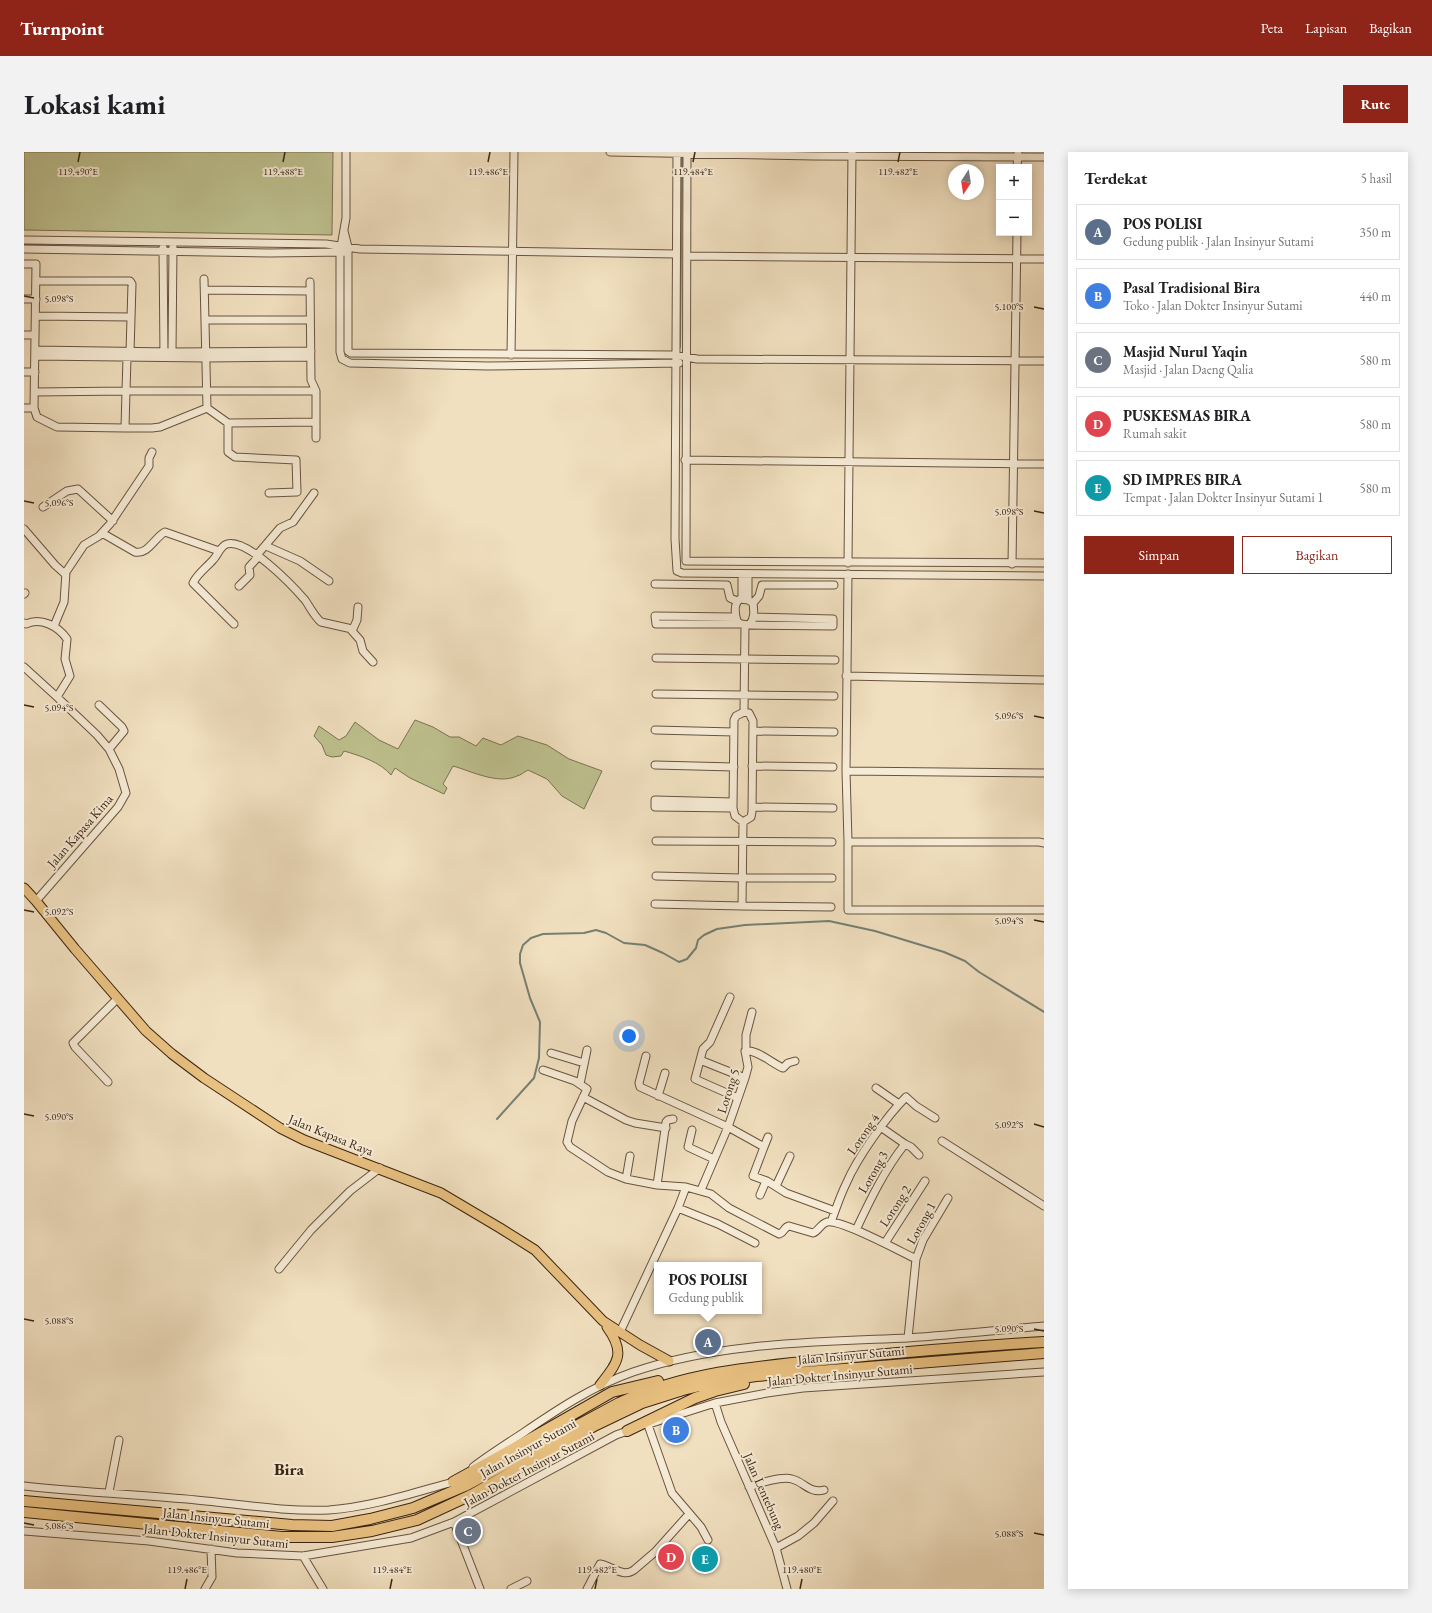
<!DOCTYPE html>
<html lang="id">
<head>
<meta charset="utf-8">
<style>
	:root { --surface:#fff; --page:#f2f2f2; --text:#202124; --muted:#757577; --line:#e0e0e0; --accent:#8f2418 }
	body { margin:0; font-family:"EB Garamond",serif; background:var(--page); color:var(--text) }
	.controls { position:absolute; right:12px; top:12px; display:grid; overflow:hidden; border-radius:0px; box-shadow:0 2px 10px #0003 }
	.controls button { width:36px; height:36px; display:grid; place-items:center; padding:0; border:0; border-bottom:1px solid var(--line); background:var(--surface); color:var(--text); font:20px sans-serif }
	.compass { position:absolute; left:924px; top:12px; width:36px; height:36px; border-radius:50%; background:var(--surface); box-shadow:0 2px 10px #0003; rotate:192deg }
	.you { position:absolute; left:605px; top:884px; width:14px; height:14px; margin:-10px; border:3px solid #fff; border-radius:50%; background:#1a73e8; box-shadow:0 0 0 6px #1a73e833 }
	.badge { display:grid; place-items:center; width:26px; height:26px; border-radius:50%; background:var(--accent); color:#fff; font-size:13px; font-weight:700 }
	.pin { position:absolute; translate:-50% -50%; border:2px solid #fff; box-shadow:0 1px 4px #0006 }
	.popup { position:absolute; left:630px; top:1110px; width:108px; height:52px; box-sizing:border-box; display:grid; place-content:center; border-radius:0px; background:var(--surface); filter:drop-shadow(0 1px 3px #0005); font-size:13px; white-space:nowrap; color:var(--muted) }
	.popup b { font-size:15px; color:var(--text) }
	.popup::after { content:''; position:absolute; left:50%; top:100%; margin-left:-8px; border:8px solid transparent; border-top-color:var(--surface) }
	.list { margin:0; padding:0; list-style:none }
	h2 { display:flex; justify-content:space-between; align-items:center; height:52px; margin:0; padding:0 16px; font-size:17px }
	h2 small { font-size:13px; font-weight:400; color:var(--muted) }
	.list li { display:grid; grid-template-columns:26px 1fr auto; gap:12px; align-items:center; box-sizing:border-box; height:56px; margin:0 8px 8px; padding:0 8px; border:1px solid var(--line); border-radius:0px }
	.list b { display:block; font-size:15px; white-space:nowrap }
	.list p { margin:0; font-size:13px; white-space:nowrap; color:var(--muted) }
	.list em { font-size:13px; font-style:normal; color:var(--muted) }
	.actions { display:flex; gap:8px; padding:12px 16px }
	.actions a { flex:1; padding:9px 0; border:1px solid var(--accent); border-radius:0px; text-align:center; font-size:14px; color:var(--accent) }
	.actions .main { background:var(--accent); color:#fff }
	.map { position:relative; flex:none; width:1020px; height:1437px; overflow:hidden; border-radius:0px }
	header { display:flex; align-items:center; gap:24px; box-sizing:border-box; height:56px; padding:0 20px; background:var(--accent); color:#fff }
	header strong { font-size:19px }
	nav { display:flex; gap:22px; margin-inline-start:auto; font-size:14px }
	.intro { display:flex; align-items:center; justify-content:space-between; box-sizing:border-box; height:96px; padding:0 24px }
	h1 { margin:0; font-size:28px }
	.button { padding:10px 18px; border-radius:0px; background:var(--accent); color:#fff; font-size:14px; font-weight:700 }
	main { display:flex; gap:24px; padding:0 24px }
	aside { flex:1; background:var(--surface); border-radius:0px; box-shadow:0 2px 10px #0003 }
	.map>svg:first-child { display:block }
	.green { fill:#bec18f; stroke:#7c7351 }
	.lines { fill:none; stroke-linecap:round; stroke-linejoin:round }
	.stream { stroke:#758074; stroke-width:2 }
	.minor-casing { stroke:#68543e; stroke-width:9 }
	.major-casing { stroke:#3b2513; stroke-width:11 }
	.highway-casing { stroke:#3b2513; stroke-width:12 }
	.minor { stroke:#f6ebd6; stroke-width:7 }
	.major { stroke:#e8c080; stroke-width:9 }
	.highway { stroke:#e8c080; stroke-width:10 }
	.ticks { fill:none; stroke:#3b2513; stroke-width:1.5 }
	.labels { text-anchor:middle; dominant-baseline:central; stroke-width:4; stroke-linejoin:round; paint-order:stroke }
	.street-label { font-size:13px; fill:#3b2513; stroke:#f6ebd6 }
	.district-label { font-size:17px; font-weight:bold; fill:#3b2513; stroke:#f6ebd6 }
	.ticks-label { font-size:10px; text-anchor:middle; fill:#3b2513; stroke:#f6ebd6; stroke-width:4; stroke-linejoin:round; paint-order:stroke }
</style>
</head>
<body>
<header>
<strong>Turnpoint</strong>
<nav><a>Peta</a><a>Lapisan</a><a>Bagikan</a></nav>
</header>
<div class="intro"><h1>Lokasi kami</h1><a class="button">Rute</a></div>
<main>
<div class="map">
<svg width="1020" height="1437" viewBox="0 0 1020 1437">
	<rect width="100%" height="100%" fill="#f1e0c0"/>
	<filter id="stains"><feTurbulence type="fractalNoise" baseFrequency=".005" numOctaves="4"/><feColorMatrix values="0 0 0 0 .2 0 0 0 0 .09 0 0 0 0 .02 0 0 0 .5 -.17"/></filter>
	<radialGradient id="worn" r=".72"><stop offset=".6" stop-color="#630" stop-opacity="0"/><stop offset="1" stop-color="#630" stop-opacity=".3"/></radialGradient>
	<!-- green -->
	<path class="green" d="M0,0H309L308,83L0,78Z
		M391,568L409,575L426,585H435L452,594L459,586L477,593L494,584L523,593L545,607L578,619L560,657L538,644L523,627L504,618C500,620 497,623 493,624C474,633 447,619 429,614L419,632L423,636L420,642L386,626L371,616L367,623C356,610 337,604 320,599L317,604L308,605L302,603L298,593L290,584L295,574L315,588L322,584L331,570L355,588L374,597Z"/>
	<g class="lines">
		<!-- stream -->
		<path class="stream" d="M656,195L658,6
			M473,967L510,926L515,906L516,870L506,846L496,811V802L499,793L507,786L519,782L560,781L572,778L582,781L600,791L621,793L639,801L655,810L663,807L672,796L674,788L680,783L693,777L721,773L805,769L851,779L920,800L941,809L955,820L1020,860"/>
		<defs>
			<path id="minor" d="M322,0V66L316,100V200L318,207L326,211L464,214L655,211
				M586,0L790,4L1020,5
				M653,0L651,387L653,419L658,421L1020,424
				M663,0L662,409L1020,411
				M993,15L994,0
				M320,79L324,95V199L327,201L652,203L673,207L1020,209
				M0,88L302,92L336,97L652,102
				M149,95L148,200L287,199
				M139,96L140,203
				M0,97L245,101L321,100
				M663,104L1020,107
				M0,112H12L10,256L13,265L33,275L101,276
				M180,127L183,256L204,271L292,270
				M12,129H106L108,132L106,200
				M286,130L287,228L292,239V286
				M181,138L286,139
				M0,147H12
				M12,164L107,165
				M181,168H286
				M0,183H11
				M11,198L148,200V204
				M487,203L490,0
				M11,204L182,206L286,205
				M103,206L102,239H292
				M0,220H11
				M11,240L102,239L101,276H128L136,275L183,256
				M0,256H10
				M204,271V300L211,305L272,308L273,340L245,341
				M661,308L1020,312
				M19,355L43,339L54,337L89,369
				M0,377L31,413L41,422
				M78,381L111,400C124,403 131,385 141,380L195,399
				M242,394L276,409L305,429
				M233,403L256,376L269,370L290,341
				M824,411L828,0
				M988,412L993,81
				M718,422V447
				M724,422V448
				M824,422L822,619L824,690V758H1020
				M631,432L703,433L706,446L713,449
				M215,434L226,423L225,415L235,404
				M0,442L1,441
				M716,447L724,448L729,451C730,459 731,467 725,473L717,472L713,469C711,462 709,452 716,447Z
				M729,451L735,444L738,433H810
				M334,455L333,468L328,479L336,488L339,499L349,510
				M711,465L631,464L632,472H717
				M0,471L2,472C17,465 34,474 43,487L41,507L46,524L33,545
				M210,472L169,431C173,422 183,415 189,408C194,403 196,394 203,392C223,386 268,433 281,448C286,455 290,464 297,470L328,477
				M725,473L809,474V467L730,465
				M30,474L40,450L42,420L60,393L75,384L86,372L125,314V306L128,300
				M632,506L811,508
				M0,515L33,545L73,583L85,597L95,617L102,641L94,655L12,749
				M822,524L1020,528
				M632,542L810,544
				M75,553L98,575L100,579L85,597
				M720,560L725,561L729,569L728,660L727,665L719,670L711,664L709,656L710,568L712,564Z
				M720,560L721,473
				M631,578L710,580
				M729,579L810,580
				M631,613L710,615
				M728,614L809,615
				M822,619L1020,621
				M728,655L809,656
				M709,656L631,655V648L709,650
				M632,689L808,690
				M824,690H1015L1020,691
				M632,724L718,726H808
				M631,752L718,754L807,755
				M718,754L719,670
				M706,845L686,890L679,897L671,927L714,946
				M722,898V883L728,860
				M527,901L560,911
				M622,904L615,931L616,935L704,975L740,995L729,1024L743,1029L762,1041L811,1059
				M676,908L721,926
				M519,918L551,929L563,937L548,969L543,990L546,995L584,1020L602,1027L633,1033L662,1035L687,1042L705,1056L755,1082C760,1081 760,1075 765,1074L789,1081C795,1079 796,1072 803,1070C817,1067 877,1100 892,1107L884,1186
				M84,930L51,895L49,891L94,846
				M556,932L563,898
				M852,936L875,952
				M634,944L641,921
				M559,945L602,968L611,971L642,976
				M858,976L881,992
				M668,978L664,995L690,1007
				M918,989L1020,1054
				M740,995L744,985
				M602,1027L606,1004
				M633,1033L642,970L644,968L649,967
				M752,1034L766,1004
				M677,1038L704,975L721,926L724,915L721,899C731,896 749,912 759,916L764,911L771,909
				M736,1043L742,1029
				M654,1056L694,1072L731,1091
				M807,1070C812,1057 816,1044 822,1032C833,1006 862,965 882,945L892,954L911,966
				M832,1078C846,1048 861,1017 881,992L887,995L895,1003
				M861,1091L901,1029
				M892,1107L899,1088L924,1046
				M255,1117L287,1078L326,1039L356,1016
				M596,1180L654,1056L662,1035
				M691,1251L697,1270L752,1396L763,1437
				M625,1272L691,1251L743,1241L779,1236L1020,1220
				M624,1273L648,1341L677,1375L684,1388
				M449,1315C465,1303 482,1292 499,1281C534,1257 569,1234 609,1220C697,1190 793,1190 884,1186C930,1183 975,1178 1020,1174
				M0,1334C57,1340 115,1343 172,1348C216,1352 261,1360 305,1358C347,1355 389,1341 429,1330L432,1327
				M725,1335C735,1331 758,1324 768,1327C780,1330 786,1342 800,1338
				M85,1340L95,1288
				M430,1370L456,1437
				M0,1379L125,1389L213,1401L279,1404L387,1386L430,1370L592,1283L606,1278
				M752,1396L774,1384L790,1371L809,1349
				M279,1404L299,1437
				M181,1437L188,1425L187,1397
				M487,1437L503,1429
				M563,1437L576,1412C588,1414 599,1426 610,1418L631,1400L665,1362"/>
			<path id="major" d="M0,736L12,749L51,797L122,879L148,902L180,926L256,976L280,988L417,1041L476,1076L511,1098L579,1169L616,1193L645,1209
				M576,1233C594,1210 602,1201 583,1175"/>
			<path id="highway" d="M603,1279L671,1246L691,1239L720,1232
				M429,1330L469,1308L588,1240L634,1229
				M0,1349L268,1373L308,1374L346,1367L389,1356L441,1334L595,1251C664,1219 736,1214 811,1207C881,1200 950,1194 1020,1190
				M0,1360L258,1385H308L348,1379L393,1368L447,1343L572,1273L618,1251L659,1238L692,1230L732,1224L1020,1201"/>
		</defs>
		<!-- minor casing -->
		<use href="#minor" class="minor-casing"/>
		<!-- major casing -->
		<use href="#major" class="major-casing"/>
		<!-- highway casing -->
		<use href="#highway" class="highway-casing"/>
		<!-- minor -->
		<use href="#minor" class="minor"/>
		<!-- major -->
		<use href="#major" class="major"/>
		<!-- highway -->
		<use href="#highway" class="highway"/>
	</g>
	<!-- ticks -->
	<path class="ticks" d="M54,10L56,0M259,10L261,0M464,10L466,0M669,10L671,0M874,10L876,0M0,144L10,146M1010,155L1020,157M0,349L10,351M1010,359L1020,361M0,553L10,555M1010,564L1020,566M0,758L10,760M1010,768L1020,770M0,962L10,964M1010,972L1020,975M0,1167L10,1169M1010,1177L1020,1179M0,1371L10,1373M1010,1381L1020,1383M161,1437L163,1427M366,1437L368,1427M571,1437L573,1427M776,1437L778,1427"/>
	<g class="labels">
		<!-- street labels -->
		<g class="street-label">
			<text transform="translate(56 679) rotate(-49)">Jalan Kapasa Kima</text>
			<text transform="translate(704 939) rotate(-72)">Lorong 5</text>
			<text transform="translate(839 982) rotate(-56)">Lorong 4</text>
			<text transform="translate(307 983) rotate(22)">Jalan Kapasa Raya</text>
			<text transform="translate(849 1020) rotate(-60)">Lorong 3</text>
			<text transform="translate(871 1054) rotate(-57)">Lorong 2</text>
			<text transform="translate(897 1071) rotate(-61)">Lorong 1</text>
			<text transform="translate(827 1203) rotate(-5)">Jalan Insinyur Sutami</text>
			<text transform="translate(816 1223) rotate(-5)">Jalan Dokter Insinyur Sutami</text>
			<text transform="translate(504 1296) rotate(-29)">Jalan Insinyur Sutami</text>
			<text transform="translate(505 1317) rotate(-28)">Jalan Dokter Insinyur Sutami</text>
			<text transform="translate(740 1339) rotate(66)">Jalan Lentebung</text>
			<text transform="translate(192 1366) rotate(6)">Jalan Insinyur Sutami</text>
			<text transform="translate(192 1384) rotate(6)">Jalan Dokter Insinyur Sutami</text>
		</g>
		<!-- district labels -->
		<g class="district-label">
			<text x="265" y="1317">Bira</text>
		</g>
	</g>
	<g class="ticks-label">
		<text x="54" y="23">119.490°E</text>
		<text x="259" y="23">119.488°E</text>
		<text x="464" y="23">119.486°E</text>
		<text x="669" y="23">119.484°E</text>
		<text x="874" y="23">119.482°E</text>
		<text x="35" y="150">5.098°S</text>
		<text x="985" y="158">5.100°S</text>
		<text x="35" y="354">5.096°S</text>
		<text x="985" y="363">5.098°S</text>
		<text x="35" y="559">5.094°S</text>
		<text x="985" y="567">5.096°S</text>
		<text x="35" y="763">5.092°S</text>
		<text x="985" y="772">5.094°S</text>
		<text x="35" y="968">5.090°S</text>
		<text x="985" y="976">5.092°S</text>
		<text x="35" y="1172">5.088°S</text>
		<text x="985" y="1180">5.090°S</text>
		<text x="35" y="1377">5.086°S</text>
		<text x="985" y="1385">5.088°S</text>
		<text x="163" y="1421">119.486°E</text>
		<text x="368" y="1421">119.484°E</text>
		<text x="573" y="1421">119.482°E</text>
		<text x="778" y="1421">119.480°E</text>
	</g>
	<rect width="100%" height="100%" filter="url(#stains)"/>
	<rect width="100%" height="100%" fill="url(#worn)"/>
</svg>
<div class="controls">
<button>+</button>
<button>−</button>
</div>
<svg class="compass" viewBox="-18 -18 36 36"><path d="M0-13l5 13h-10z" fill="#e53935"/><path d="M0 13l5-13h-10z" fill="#757577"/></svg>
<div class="you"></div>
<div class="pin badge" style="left:684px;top:1190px;background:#5c6f8a">A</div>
<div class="popup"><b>POS POLISI</b>Gedung publik</div>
<div class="pin badge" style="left:652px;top:1278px;background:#3f7fe0">B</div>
<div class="pin badge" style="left:444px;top:1379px;background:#6b7280">C</div>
<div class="pin badge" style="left:647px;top:1405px;background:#e0444e">D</div>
<div class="pin badge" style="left:681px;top:1407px;background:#0f9aa8">E</div>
</div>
<aside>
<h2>Terdekat<small>5 hasil</small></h2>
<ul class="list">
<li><span class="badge" style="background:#5c6f8a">A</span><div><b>POS POLISI</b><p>Gedung publik · Jalan Insinyur Sutami</p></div><em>350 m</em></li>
<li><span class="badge" style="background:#3f7fe0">B</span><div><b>Pasal Tradisional Bira</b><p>Toko · Jalan Dokter Insinyur Sutami</p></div><em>440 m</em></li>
<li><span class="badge" style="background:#6b7280">C</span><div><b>Masjid Nurul Yaqin</b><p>Masjid · Jalan Daeng Qalia</p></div><em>580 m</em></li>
<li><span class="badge" style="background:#e0444e">D</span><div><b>PUSKESMAS BIRA</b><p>Rumah sakit</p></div><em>580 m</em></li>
<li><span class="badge" style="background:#0f9aa8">E</span><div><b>SD IMPRES BIRA</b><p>Tempat · Jalan Dokter Insinyur Sutami 1</p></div><em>580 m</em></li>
</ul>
<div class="actions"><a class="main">Simpan</a><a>Bagikan</a></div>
</aside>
</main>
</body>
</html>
